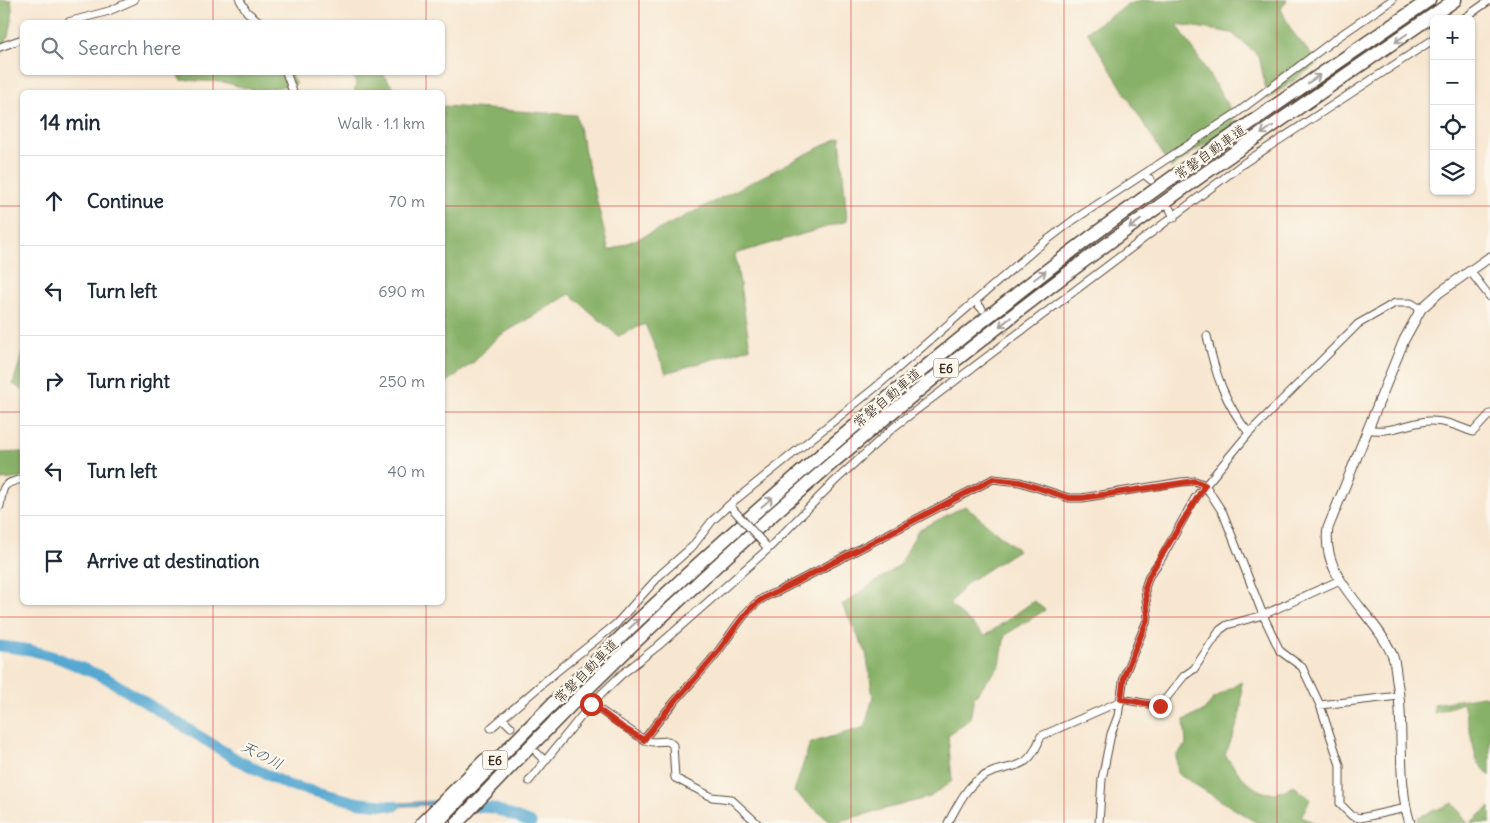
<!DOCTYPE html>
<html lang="en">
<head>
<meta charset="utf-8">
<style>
	:root { --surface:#fff; --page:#f6f6f7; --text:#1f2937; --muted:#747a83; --line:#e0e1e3 }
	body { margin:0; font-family:Delius,"Klee One",sans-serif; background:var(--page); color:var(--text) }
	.controls { position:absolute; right:15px; top:15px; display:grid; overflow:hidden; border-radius:8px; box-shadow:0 1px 4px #0004 }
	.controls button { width:45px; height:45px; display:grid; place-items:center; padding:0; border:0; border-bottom:1px solid var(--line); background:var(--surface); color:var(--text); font:25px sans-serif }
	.stop { position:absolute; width:15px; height:15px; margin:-11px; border:4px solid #c8321e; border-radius:50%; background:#fff }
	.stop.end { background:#c8321e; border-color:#fff; box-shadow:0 1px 5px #0008 }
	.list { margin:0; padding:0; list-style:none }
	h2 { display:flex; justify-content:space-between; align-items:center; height:65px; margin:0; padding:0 20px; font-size:21px }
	h2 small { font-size:16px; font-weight:400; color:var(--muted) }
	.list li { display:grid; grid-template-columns:32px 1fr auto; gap:15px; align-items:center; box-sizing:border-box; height:90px; padding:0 20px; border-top:1px solid var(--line) }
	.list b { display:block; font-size:19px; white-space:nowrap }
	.list em { font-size:16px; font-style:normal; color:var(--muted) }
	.icon { flex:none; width:28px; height:28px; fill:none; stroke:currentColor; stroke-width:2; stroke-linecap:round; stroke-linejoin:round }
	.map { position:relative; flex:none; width:1490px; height:823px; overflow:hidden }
	.search { position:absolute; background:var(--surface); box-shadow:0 1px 4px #0004; left:20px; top:20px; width:425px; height:55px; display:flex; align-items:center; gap:12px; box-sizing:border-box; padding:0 18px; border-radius:8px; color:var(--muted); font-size:19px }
	.panel { position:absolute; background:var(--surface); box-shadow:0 1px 4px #0004; left:20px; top:90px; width:425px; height:515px; border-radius:8px }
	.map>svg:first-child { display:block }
	.forest { fill:#87b168; stroke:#616e43 }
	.water { fill:#56a8d1; stroke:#486978 }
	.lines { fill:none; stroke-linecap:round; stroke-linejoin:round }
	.river { stroke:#56a8d1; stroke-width:11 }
	.minor-tunnel { stroke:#d1c1ad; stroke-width:7; stroke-dasharray:7 3.5; stroke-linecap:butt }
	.minor-casing { stroke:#574639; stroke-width:9 }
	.tertiary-casing { stroke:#574639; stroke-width:11 }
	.motorway-casing { stroke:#574639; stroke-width:15 }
	.minor { stroke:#fff; stroke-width:7 }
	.tertiary { stroke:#fff; stroke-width:9 }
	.motorway { stroke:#fff; stroke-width:12 }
	.minor-bridge-casing { stroke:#574639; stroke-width:9; stroke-linecap:butt }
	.minor-bridge { stroke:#fff; stroke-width:7 }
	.oneway { stroke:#a79f9a }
	.route { stroke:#c8321e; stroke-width:6 }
	.grid { fill:none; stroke:#d62828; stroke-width:1; stroke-opacity:0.55 }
	.labels { text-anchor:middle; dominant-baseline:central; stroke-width:4.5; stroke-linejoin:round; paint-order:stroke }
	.shield { fill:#fbf7ec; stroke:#75685c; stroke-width:1 }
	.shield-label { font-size:12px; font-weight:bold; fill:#3b2a1e }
	.street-label { font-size:14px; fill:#3b2a1e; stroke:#fbf7ec }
	.water-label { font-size:15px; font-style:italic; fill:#465c66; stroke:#fbf7ec }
</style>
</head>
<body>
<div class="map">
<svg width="1490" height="823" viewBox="0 0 1490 823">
	<rect width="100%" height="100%" fill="#fbf7ec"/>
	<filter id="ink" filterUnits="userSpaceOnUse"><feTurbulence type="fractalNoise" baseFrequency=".02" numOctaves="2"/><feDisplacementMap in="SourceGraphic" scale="10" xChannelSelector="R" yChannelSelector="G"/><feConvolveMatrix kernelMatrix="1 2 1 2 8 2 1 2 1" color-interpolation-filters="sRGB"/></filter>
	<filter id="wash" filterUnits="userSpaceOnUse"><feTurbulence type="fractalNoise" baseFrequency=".0096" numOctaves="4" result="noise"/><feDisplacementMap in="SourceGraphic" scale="20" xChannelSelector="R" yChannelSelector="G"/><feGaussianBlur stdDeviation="1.12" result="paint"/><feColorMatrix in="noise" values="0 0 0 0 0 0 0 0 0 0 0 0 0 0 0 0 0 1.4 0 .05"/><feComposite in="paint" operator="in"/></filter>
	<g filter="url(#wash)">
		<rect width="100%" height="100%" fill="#f7e7d1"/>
		<!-- forest -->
		<path class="forest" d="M0,0H11C15,23 9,35 0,56Z
			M1140,0H1287L1281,9L1291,30L1318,63L1268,99L1259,56L1232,33L1177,24L1228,105L1235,123L1171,168L1087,31L1126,6Z
			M177,73H290L296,84L257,91L223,82L180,80Z
			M354,73H382L397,92H354L356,86Z
			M443,106L576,115L609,251L658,230L840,137L847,221L735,254L750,348L666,373L645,324L618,336L570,294L496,338L475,361L443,385Z
			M22,353V390L13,384Z
			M22,452V478L0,480V453Z
			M965,506L1018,550L968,582L949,604L985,636L1034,601L1045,610L1005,635L1000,665L974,697L970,719L948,735L952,781L930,797L832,823L794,792L810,743L865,727L873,697L866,652L842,605L900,565L918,530Z
			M1241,682C1244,711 1236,730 1225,755C1236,770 1254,796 1275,793C1281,792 1288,788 1294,786L1310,799L1301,817L1316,823H1257L1178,774L1176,756L1186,744L1184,720L1204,711L1213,699Z
			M1483,696L1490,698V776L1477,761L1463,703L1434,713V704Z
			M1453,803L1468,823H1418V817Z
			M1490,807V823H1470Z"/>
		<!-- water -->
		<path class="water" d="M434,801L493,807L492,810L434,805L380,807L381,804Z"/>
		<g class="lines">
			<!-- river -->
			<path class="river" d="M0,646L30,650L58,658L106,678L239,761L288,785L360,803L395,806
				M478,807L493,808L531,823"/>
		</g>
	</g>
	<g filter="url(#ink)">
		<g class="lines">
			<!-- minor-tunnel -->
			<path class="minor-tunnel" d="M987,313L1008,334"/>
			<defs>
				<path id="minor" d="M240,0L247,12L260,22
					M1463,19L1490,0
					M68,22L109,11L134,0
					M0,47L22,39
					M286,72L293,92
					M1144,174L1151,180
					M1170,209L1174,218
					M1470,271L1490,297
					M975,301L982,309
					M1207,336C1215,373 1225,404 1249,433
					M1367,429C1389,434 1407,423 1428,421C1444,420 1459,427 1473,432L1490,414
					M0,506C3,485 2,484 22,479
					M1121,699L1160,706L1184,676L1194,669L1220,630L1227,625L1263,615L1340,580
					M591,704L644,740L652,742L668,741L673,745L675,778L712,797L731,799L757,823
					M1320,705L1340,765V804L1352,816L1360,818L1406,808
					M503,719L511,727
					M491,728L556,672L616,624L661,574L692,547L712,521L729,505L876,387L1034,250L1075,219L1234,115L1338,37L1392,0
					M644,740C664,711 689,687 711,660C732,637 745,601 777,592L993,479L1020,482L1069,498H1082L1181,482L1195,481L1205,485L1223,513L1263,615L1280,651L1302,667L1320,705L1399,696
					M537,753L545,761
					M529,781L591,704L621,675L658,646L768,549L835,481L894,427L1244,163L1434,39
					M948,823C956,809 965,788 979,779C1008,759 1026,779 1041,736L1121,701
					M1099,823L1102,779L1111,734L1118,716L1124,676L1148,618L1145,588L1149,576L1160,561L1195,498L1249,433L1358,324L1395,303H1411L1421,309"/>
				<path id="tertiary" d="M1410,823C1397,783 1404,731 1398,687C1396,677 1396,666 1393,657C1375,612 1320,581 1328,528L1404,340L1421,309L1440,292L1490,257"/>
				<path id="motorway" d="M422,823L485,760
					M437,823C622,625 823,444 1037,278C1163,180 1297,91 1429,0
					M457,823C639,628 839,447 1051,286C1182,186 1319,94 1455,0"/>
			</defs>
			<!-- minor casing -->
			<use href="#minor" class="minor-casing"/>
			<!-- tertiary casing -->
			<use href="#tertiary" class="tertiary-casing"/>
			<!-- motorway casing -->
			<use href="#motorway" class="motorway-casing"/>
			<!-- minor -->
			<use href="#minor" class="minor"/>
			<!-- tertiary -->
			<use href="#tertiary" class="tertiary"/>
			<!-- motorway -->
			<use href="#motorway" class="motorway"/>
			<defs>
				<path id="minor-bridge" d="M732,508L765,545"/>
			</defs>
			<!-- minor-bridge casing -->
			<use href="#minor-bridge" class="minor-bridge-casing"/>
			<!-- minor-bridge -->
			<use href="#minor-bridge" class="minor-bridge"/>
		</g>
		<!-- one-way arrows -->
		<defs><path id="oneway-shaft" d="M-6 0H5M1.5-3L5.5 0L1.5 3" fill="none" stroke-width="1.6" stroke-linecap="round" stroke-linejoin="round" transform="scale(1.25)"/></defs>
		<g class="oneway">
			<use href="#oneway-shaft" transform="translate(1401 38) rotate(145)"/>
			<use href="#oneway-shaft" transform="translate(1314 79) rotate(-35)"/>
			<use href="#oneway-shaft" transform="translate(1267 130) rotate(145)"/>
			<use href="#oneway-shaft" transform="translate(1135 224) rotate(144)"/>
			<use href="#oneway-shaft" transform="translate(1040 275) rotate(-37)"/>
			<use href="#oneway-shaft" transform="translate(1005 322) rotate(142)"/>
			<use href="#oneway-shaft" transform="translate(767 502) rotate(-41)"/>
			<use href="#oneway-shaft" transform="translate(634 624) rotate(-44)"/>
		</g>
	</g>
	<g class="lines" filter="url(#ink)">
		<!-- route -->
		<path class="route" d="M591,704L622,727L644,740C664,711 689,687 711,660C732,637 745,602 777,592L993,479L1020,482L1069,498H1082L1195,481L1205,485L1149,576L1145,588L1148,618L1124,676L1121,699L1160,706"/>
	</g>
	<!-- grid -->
	<path class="grid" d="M213,0V22M426,0V22M639,0V823M851,0V823M1064,0V823M1277,0V823M213,72V92M426,72V92M0,206H22M442,206H1490M0,412H22M442,412H1490M213,602V823M426,602V823M0,617H1490"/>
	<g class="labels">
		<!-- shield labels -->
		<g class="shield">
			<rect x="933.5" y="358.5" width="25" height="19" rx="4"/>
			<rect x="482.5" y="750.5" width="25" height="19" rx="4"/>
		</g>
		<g class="shield-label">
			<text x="946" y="368">E6</text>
			<text x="495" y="760">E6</text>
		</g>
		<!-- street labels -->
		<g class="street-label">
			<text transform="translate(1210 152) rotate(-35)">常磐自動車道</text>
			<text transform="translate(887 398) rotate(-40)">常磐自動車道</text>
			<text transform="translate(586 671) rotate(-45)">常磐自動車道</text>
		</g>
		<!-- water labels -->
		<g class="water-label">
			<text transform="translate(262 755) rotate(27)">天の川</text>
		</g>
	</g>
</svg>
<div class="controls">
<button>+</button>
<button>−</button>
<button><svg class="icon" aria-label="locate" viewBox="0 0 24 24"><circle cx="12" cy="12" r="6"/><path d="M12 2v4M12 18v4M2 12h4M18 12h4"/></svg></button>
<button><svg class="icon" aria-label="layers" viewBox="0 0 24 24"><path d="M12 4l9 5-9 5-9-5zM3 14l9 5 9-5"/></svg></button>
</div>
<div class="stop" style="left:591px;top:704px"></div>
<div class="stop end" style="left:1160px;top:706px"></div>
<div class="search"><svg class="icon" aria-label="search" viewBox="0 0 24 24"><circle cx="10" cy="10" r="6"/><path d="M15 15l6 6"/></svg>Search here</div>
<section class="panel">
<h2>14 min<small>Walk · 1.1 km</small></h2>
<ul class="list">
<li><svg class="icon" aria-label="ahead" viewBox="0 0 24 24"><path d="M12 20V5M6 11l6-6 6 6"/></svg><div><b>Continue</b></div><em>70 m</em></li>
<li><svg class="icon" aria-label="left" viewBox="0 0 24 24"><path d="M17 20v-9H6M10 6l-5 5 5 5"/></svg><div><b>Turn left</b></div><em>690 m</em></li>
<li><svg class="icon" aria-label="right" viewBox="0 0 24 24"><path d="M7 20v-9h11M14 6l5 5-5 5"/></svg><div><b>Turn right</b></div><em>250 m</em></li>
<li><svg class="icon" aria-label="left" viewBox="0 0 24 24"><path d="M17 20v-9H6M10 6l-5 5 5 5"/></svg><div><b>Turn left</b></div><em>40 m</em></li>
<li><svg class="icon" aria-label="arrive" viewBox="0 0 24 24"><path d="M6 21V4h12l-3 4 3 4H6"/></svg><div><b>Arrive at destination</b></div></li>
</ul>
</section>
</div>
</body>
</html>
